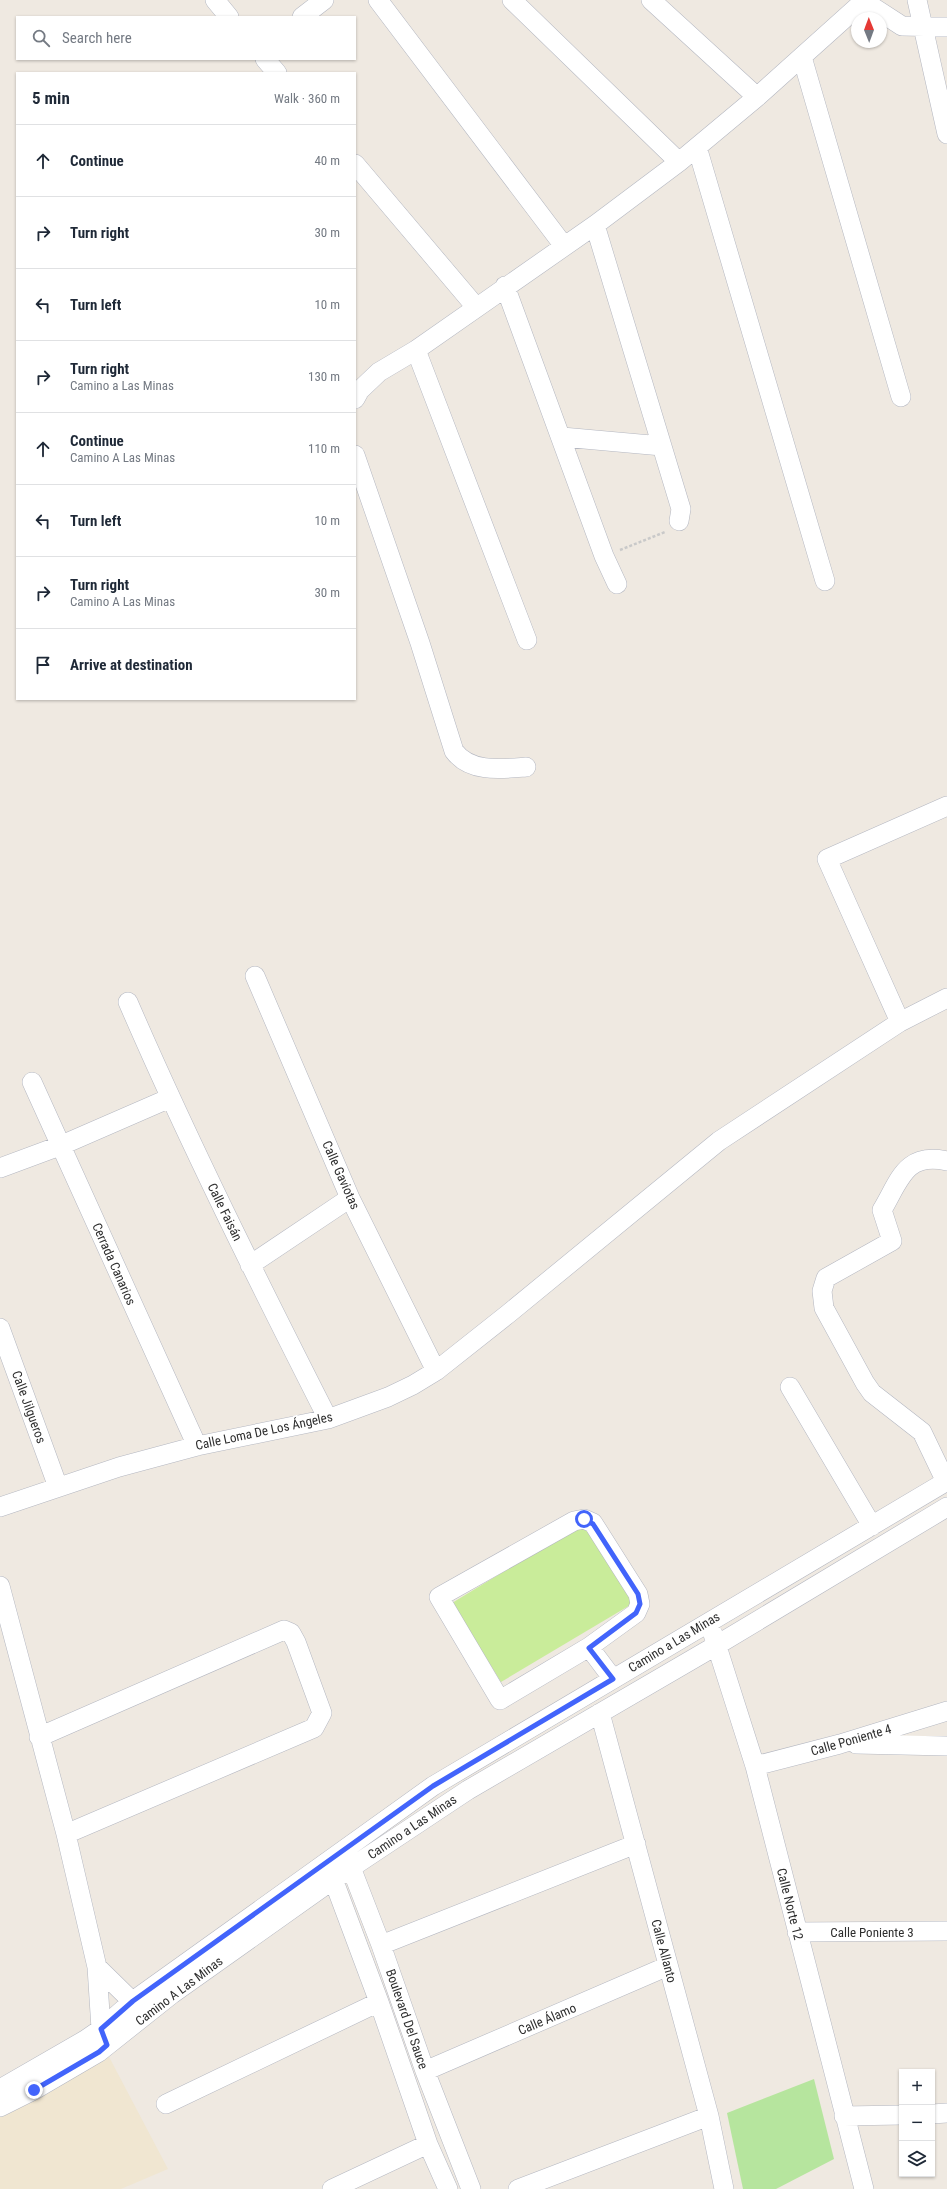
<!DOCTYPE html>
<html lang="en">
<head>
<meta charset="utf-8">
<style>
	:root { --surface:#fff; --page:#f2f2f3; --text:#1f2937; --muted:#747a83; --line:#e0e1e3 }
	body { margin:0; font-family:"Roboto Condensed",sans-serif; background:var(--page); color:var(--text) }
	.controls { position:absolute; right:12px; bottom:12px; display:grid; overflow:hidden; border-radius:0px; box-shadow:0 1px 3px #0004 }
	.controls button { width:36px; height:36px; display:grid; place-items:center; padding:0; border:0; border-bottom:1px solid var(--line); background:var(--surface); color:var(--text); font:20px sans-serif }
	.compass { position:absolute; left:851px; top:12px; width:36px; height:36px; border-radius:50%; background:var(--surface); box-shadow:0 1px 3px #0004; rotate:359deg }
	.stop { position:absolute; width:12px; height:12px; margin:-9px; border:3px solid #4264fb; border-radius:50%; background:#fff }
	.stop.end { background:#4264fb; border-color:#fff; box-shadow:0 1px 4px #0008 }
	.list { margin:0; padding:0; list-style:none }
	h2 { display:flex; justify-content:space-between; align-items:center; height:52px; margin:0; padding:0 16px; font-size:17px }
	h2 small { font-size:13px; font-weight:400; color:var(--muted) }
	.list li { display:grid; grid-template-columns:26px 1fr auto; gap:12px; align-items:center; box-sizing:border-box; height:72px; padding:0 16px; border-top:1px solid var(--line) }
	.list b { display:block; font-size:15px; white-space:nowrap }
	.list p { margin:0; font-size:13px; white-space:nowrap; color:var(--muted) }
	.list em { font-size:13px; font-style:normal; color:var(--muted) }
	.icon { flex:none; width:22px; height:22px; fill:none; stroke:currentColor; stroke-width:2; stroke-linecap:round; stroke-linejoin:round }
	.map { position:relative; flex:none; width:947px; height:2189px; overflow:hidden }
	.search { position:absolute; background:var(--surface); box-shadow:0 1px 3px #0004; left:16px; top:16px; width:340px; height:44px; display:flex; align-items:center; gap:10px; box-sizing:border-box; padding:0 14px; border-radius:0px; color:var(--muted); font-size:15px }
	.panel { position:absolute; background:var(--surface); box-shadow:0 1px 3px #0004; left:16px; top:72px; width:340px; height:628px; border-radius:0px }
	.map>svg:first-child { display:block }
	.education { fill:#f0e6d1 }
	.green { fill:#b6e59e }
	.pitch { fill:#c9ec9a }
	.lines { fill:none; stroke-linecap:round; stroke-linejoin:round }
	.minor-casing { stroke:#b4b7c1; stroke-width:20 }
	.path { stroke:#c9c9c9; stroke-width:2.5; stroke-dasharray:3 2; stroke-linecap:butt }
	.minor { stroke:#fff; stroke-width:19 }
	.route { stroke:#4264fb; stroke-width:5 }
	.labels { text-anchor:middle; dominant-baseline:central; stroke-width:3.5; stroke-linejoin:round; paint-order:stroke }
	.street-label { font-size:13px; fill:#2e2e2e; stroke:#fff }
</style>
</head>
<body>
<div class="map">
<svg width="947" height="2189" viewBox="0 0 947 2189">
	<rect width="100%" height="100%" fill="#efe9e1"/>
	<!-- education -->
	<path class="education" d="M107,2053L168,2169L121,2189H0V2110Z"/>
	<!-- green -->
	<path class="green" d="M814,2079L834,2159L776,2189H743L727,2113Z"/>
	<!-- pitch -->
	<path class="pitch" d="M585,1522L637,1601L501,1682L452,1603Z"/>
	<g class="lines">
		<defs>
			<path id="minor" d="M215,0L229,17
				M378,0L564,246
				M512,0L679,162
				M651,0L757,97
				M862,0L902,26L947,27
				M917,0L947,134
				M302,17L324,0
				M802,57L901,397
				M265,59L277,73
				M697,147L825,581
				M355,164L476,307
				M595,225L681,509L679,521
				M505,286L604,556L617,584
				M416,350L527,640
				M355,399L360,390L379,372L416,350L595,225L679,162L757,97L865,0
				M562,437L662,446
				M355,455L420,643L454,751C470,773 501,769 526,767
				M255,976L350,1198L436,1371
				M128,1002C189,1143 258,1281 328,1419
				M900,1022L827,859L947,806
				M32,1082L197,1446
				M0,1168L62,1145L170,1098
				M250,1265L350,1198
				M0,1328L58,1487
				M790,1387L872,1526
				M946,1482L922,1432L872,1393L865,1383L824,1308L822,1291L826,1278L892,1241L882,1210C900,1180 905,1152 947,1161
				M0,1507L119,1467L197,1446L328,1419L388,1397L413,1385L436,1371L508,1314L719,1141L900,1022L947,998
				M0,1586L66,1834L97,1967L101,2029L104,2036
				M713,1634L755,1766L864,2189
				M589,1647L636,1613L640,1604L638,1594L593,1523L584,1519L574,1521L439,1597L500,1700L589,1647L613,1679
				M600,1713L709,2116L724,2189
				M39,1737L284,1630L291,1633L296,1642L322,1713L314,1728L66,1834
				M856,1744L947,1746
				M755,1766L840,1744L947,1711
				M347,1857L381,1945L425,2071L471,2189
				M329,1868L379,2002L428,2144L448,2189
				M797,1932L947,1931
				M381,1945L636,1844
				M97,1967L141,2010
				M425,2071L668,1966
				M0,2089L85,2040L101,2029L133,2001L433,1786L947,1481
				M166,2104L379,2002
				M0,2107L34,2090L99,2052L172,1994L334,1879L468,1790L717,1645L947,1507
				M932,2114L947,2113
				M844,2116L902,2115
				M332,2189L428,2144
				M518,2189L709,2116"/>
		</defs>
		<!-- minor casing -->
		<use href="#minor" class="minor-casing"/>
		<!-- path -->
		<path class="path" d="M620,550L665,532"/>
		<!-- minor -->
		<use href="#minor" class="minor"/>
	</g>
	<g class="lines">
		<!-- route -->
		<path class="route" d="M34,2090L99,2052L107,2045L101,2029L133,2001L433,1786L613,1679L589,1648L636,1613L640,1604L638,1594L593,1524L584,1519"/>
	</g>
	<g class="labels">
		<!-- street labels -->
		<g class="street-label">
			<text transform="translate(341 1175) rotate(66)">Calle Gaviotas</text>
			<text transform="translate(225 1212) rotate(64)">Calle Faisán</text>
			<text transform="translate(114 1264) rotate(66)">Cerrada Canarios</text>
			<text transform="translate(29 1407) rotate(70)">Calle Jilgueros</text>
			<text transform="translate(264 1431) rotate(-12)">Calle Loma De Los Ángeles</text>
			<text transform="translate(674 1642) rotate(-31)">Camino a Las Minas</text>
			<text transform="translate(851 1740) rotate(-16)">Calle Poniente 4</text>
			<text transform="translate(412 1827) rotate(-34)">Camino a Las Minas</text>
			<text transform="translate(790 1904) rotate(76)">Calle Norte 12</text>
			<text x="872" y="1932">Calle Poniente 3</text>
			<text transform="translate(664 1951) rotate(75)">Calle Allanto</text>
			<text transform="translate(179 1991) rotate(-37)">Camino A Las Minas</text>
			<text transform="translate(407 2019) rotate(71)">Boulevard Del Sauce</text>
			<text transform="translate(547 2019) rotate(-23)">Calle Álamo</text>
		</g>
	</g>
</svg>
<div class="controls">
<button>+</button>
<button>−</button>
<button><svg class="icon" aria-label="layers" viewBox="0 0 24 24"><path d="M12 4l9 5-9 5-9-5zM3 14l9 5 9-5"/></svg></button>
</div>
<svg class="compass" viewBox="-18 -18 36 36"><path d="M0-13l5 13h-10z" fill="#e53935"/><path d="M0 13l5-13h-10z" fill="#747a83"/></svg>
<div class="stop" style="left:584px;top:1519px"></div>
<div class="stop end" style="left:34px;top:2090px"></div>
<div class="search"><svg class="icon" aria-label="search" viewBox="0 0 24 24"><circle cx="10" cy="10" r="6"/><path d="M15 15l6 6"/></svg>Search here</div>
<section class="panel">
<h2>5 min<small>Walk · 360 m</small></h2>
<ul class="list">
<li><svg class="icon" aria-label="ahead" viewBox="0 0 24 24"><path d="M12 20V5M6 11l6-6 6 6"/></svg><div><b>Continue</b></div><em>40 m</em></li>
<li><svg class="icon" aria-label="right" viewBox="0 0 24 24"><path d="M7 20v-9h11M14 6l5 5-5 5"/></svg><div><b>Turn right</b></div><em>30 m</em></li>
<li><svg class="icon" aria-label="left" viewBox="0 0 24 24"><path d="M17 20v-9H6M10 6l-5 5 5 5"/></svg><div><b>Turn left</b></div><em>10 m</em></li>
<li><svg class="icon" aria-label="right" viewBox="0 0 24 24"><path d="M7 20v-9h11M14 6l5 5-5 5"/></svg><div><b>Turn right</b><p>Camino a Las Minas</p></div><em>130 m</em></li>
<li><svg class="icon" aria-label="ahead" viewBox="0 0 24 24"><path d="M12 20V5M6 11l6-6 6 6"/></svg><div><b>Continue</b><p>Camino A Las Minas</p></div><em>110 m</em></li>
<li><svg class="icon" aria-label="left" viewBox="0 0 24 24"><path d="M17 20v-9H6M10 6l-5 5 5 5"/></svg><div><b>Turn left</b></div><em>10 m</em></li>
<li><svg class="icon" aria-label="right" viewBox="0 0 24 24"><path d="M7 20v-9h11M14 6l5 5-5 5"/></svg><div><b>Turn right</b><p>Camino A Las Minas</p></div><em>30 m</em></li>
<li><svg class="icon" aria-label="arrive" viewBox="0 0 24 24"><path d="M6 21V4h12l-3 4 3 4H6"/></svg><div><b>Arrive at destination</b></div></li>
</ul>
</section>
</div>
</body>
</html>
